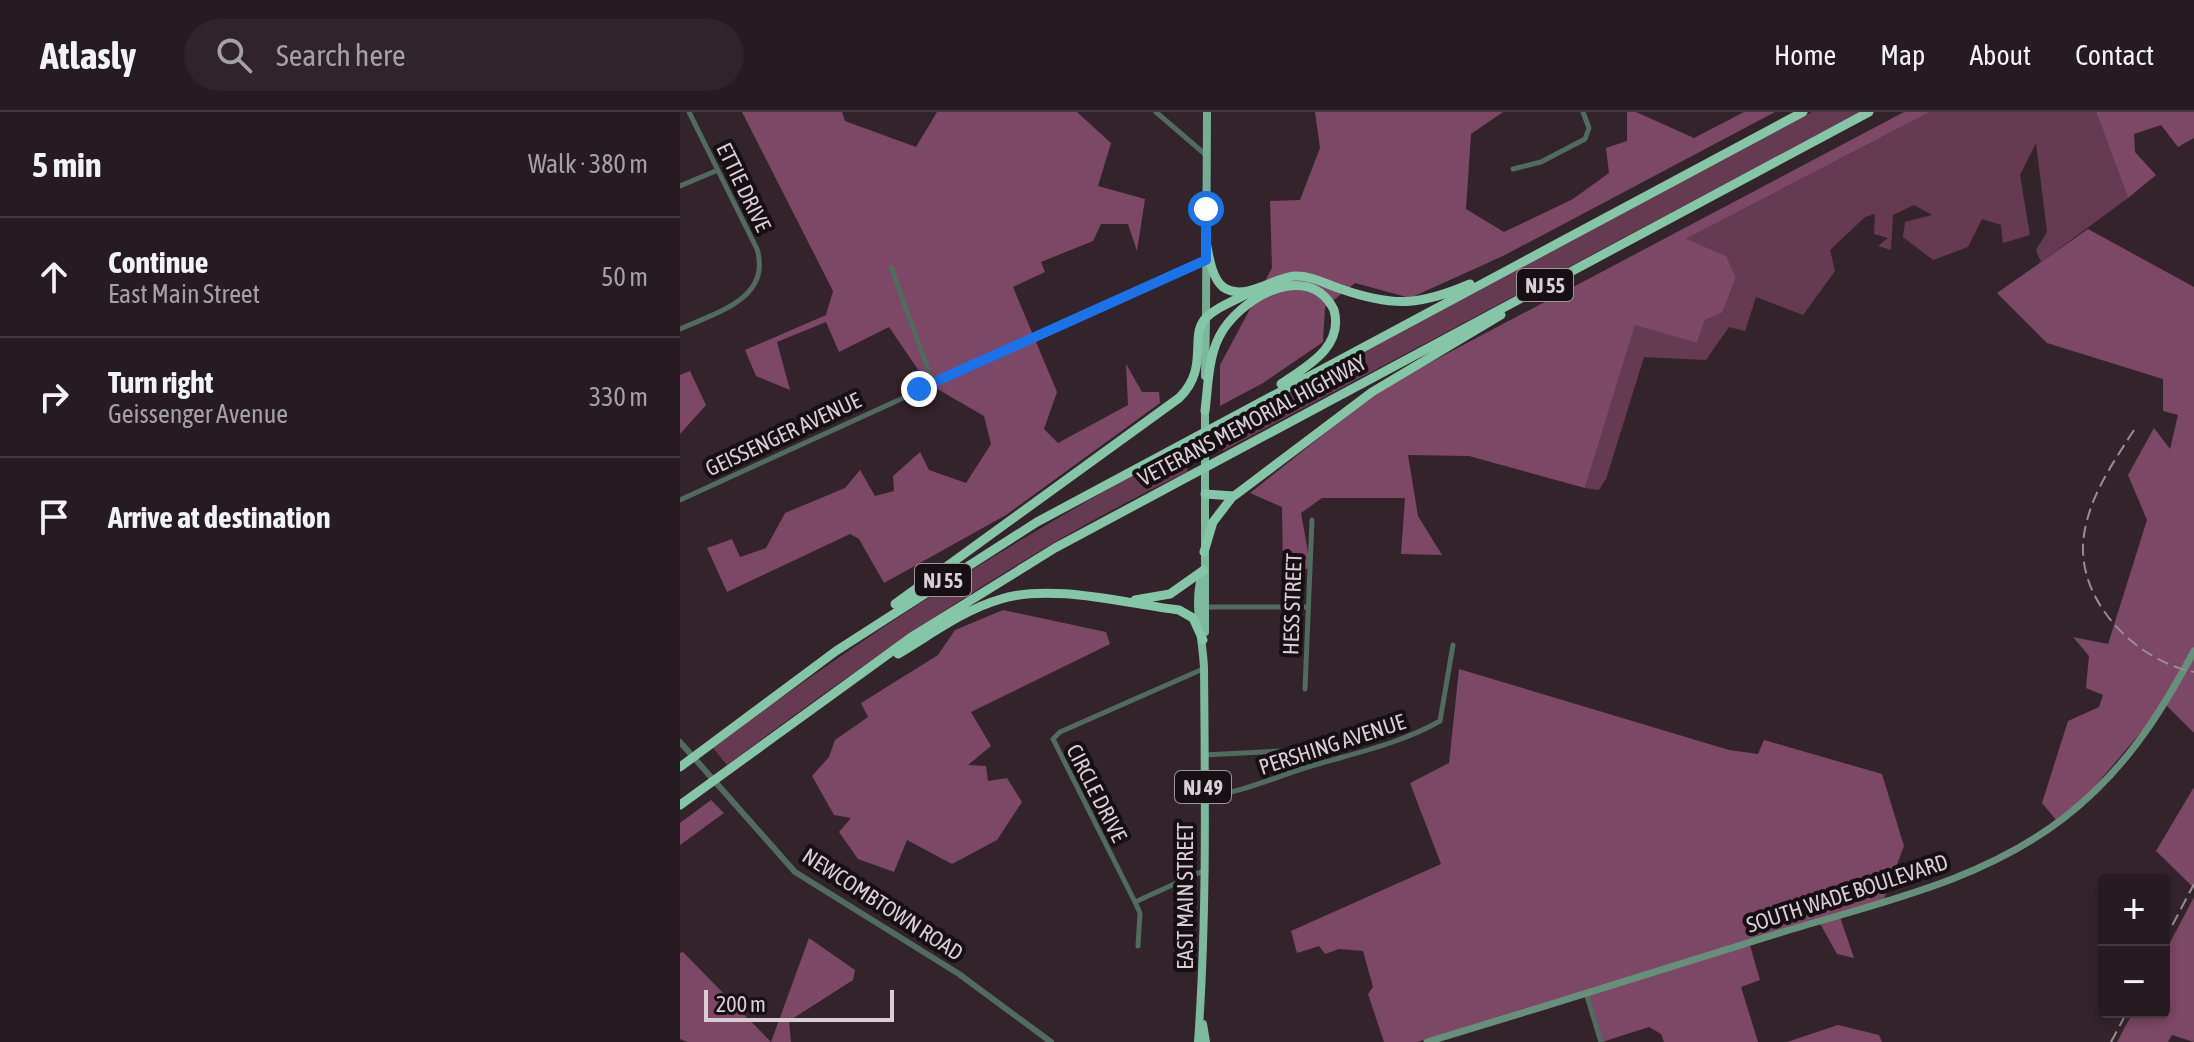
<!DOCTYPE html>
<html lang="en">
<head>
<meta charset="utf-8">
<style>
	:root { --surface:#261b20; --page:#2e2429; --text:#f1f3f6; --muted:#a4a1a5; --line:#42393e }
	body { margin:0; font-family:"Asap Condensed",sans-serif; background:var(--page); color:var(--text) }
	.controls { position:absolute; right:24px; bottom:24px; display:grid; overflow:hidden; border-radius:8px; box-shadow:0 4px 12px #0003 }
	.controls button { width:72px; height:72px; display:grid; place-items:center; padding:0; border:0; border-bottom:2px solid var(--line); background:var(--surface); color:var(--text); font:40px sans-serif }
	.scale { position:absolute; left:24px; bottom:20px; width:190px; box-sizing:border-box; padding-left:8px; border:4px solid #d8ced3; border-top:0; font-size:22px; line-height:28px; white-space:nowrap; color:#d8ced3; -webkit-text-stroke:6px #160f13; paint-order:stroke }
	.stop { position:absolute; width:24px; height:24px; margin:-18px; border:6px solid #1a73e8; border-radius:50%; background:#fff }
	.stop.end { background:#1a73e8; border-color:#fff; box-shadow:0 2px 8px #0008 }
	.list { margin:0; padding:0; list-style:none }
	h2 { display:flex; justify-content:space-between; align-items:center; height:104px; margin:0; padding:0 32px; font-size:34px }
	h2 small { font-size:26px; font-weight:400; color:var(--muted) }
	.list li { display:grid; grid-template-columns:52px 1fr auto; gap:24px; align-items:center; box-sizing:border-box; height:120px; padding:0 32px; border-top:2px solid var(--line) }
	.list b { display:block; font-size:30px; white-space:nowrap }
	.list p { margin:0; font-size:26px; white-space:nowrap; color:var(--muted) }
	.list em { font-size:26px; font-style:normal; color:var(--muted) }
	.icon { flex:none; width:44px; height:44px; fill:none; stroke:currentColor; stroke-width:2; stroke-linecap:round; stroke-linejoin:round }
	.map { position:relative; flex:none; width:1514px; height:930px; overflow:hidden }
	header { display:flex; align-items:center; gap:48px; box-sizing:border-box; height:112px; padding:0 40px; background:var(--surface); border-bottom:2px solid var(--line) }
	header strong { font-size:38px }
	nav { display:flex; gap:44px; margin-inline-start:auto; font-size:28px }
	.search { width:560px; height:72px; background:var(--page); display:flex; align-items:center; gap:20px; box-sizing:border-box; padding:0 28px; border-radius:44px; color:var(--muted); font-size:30px }
	main { display:flex }
	aside { flex:1; background:var(--surface) }
	.map>svg:first-child { display:block }
	.green { fill:#663b52 }
	.forest { fill:#7c4865 }
	.lines { fill:none; stroke-linecap:round; stroke-linejoin:round }
	.minor { stroke:#516b5e; stroke-width:5 }
	.tertiary { stroke:#516b5e; stroke-width:6 }
	.secondary { stroke:#66907c; stroke-width:7 }
	.primary { stroke:#76ac93; stroke-width:8 }
	.trunk { stroke:#7db99d; stroke-width:8 }
	.motorway { stroke:#84c6a7; stroke-width:9 }
	.rail { stroke:#998d93; stroke-width:2; stroke-dasharray:12 6; stroke-linecap:butt }
	.route { stroke:#1a73e8; stroke-width:10 }
	.labels { text-anchor:middle; dominant-baseline:central; stroke-width:8; stroke-linejoin:round; paint-order:stroke }
	.shield { fill:#160f13; stroke:#9e9599; stroke-width:2 }
	.shield-label { font-size:20px; font-weight:bold; fill:#d8ced3 }
	.street-label { font-size:22px; fill:#d8ced3; stroke:#160f13 }
</style>
</head>
<body>
<header>
<strong>Atlasly</strong>
<div class="search"><svg class="icon" aria-label="search" viewBox="0 0 24 24"><circle cx="10" cy="10" r="6"/><path d="M15 15l6 6"/></svg>Search here</div>
<nav><a>Home</a><a>Map</a><a>About</a><a>Contact</a></nav>
</header>
<main>
<aside>
<h2>5 min<small>Walk · 380 m</small></h2>
<ul class="list">
<li><svg class="icon" aria-label="ahead" viewBox="0 0 24 24"><path d="M12 20V5M6 11l6-6 6 6"/></svg><div><b>Continue</b><p>East Main Street</p></div><em>50 m</em></li>
<li><svg class="icon" aria-label="right" viewBox="0 0 24 24"><path d="M7 20v-9h11M14 6l5 5-5 5"/></svg><div><b>Turn right</b><p>Geissenger Avenue</p></div><em>330 m</em></li>
<li><svg class="icon" aria-label="arrive" viewBox="0 0 24 24"><path d="M6 21V4h12l-3 4 3 4H6"/></svg><div><b>Arrive at destination</b></div></li>
</ul>
</aside>
<div class="map">
<svg width="1514" height="930" viewBox="0 0 1514 930">
	<rect width="100%" height="100%" fill="#33242b"/>
	<!-- green -->
	<path class="green" d="M1132,0H1180L543,339L544,312Z
		M1250,0H1416L1448,86L1361,150L1356,138L1367,120L1356,31L1340,63L1350,123L1323,131L1321,113L1302,107L1288,135L1253,148L1223,125L1225,110L1252,103L1234,93L1213,103L1211,138L1198,134L1208,126L1194,122L1195,102L1185,105L1150,138L1155,159L1123,203L1076,185L1065,219L1049,215L1026,248L964,245L926,367L919,378L905,376L955,212L1017,231L1025,208L1042,201L1056,166L1004,128Z
		M512,331L507,360C342,439 193,544 47,653L33,636C185,522 343,421 512,331Z"/>
	<!-- forest -->
	<path class="forest" d="M62,0H162L165,9L236,35L257,0H397L431,31L418,74L465,87L457,139L448,112H421L413,129L361,150L365,160L333,175L377,280L364,317L378,331L448,293L446,252L462,280H479L480,291L326,403L204,471L179,427L170,422L47,480L27,436L52,427L60,445L86,436L105,401L165,376L180,358L195,384L214,379L213,364L240,340L249,358L286,371L311,332L304,304L247,271L209,215L159,240L146,210L97,230L110,278L76,264L65,238L146,203L153,179Z
		M635,0H823L791,22L786,97L824,120L893,87L929,61L926,36L947,29V0H956L1014,26L1064,0H1095L823,144L730,186L675,171L645,195L643,230L583,271L540,294V253L592,156L590,89L620,88L640,36Z
		M1224,0H1250L1006,127L1046,144L1056,166L1042,201L1025,208L1017,231L955,213L905,376L789,344L728,343L738,404L762,443L721,442L725,386H642L621,401L631,457L603,456L602,395L570,381L702,276Z
		M1416,0H1514V26L1498,35L1481,13L1454,22L1455,40L1476,63L1448,86Z
		M1408,117L1514,175V621L1485,592L1399,693L1377,709L1362,691L1388,609L1419,595L1423,583L1406,576L1409,544L1393,525L1428,532L1467,408L1448,363L1474,316L1490,337L1498,303L1483,299V267L1367,231L1317,181Z
		M10,259L26,293L0,322V263Z
		M323,498L426,520L430,532L291,600L311,634L288,653L306,654L308,669L327,666L342,690L317,728L272,752L227,728L214,760L178,747L159,720L171,706L154,703L132,664L149,645L155,628L188,605L181,591L258,543L275,518Z
		M779,557L1049,638L1078,642L1084,628L1202,662L1224,734L1204,787L1159,802L1174,846L1157,842L1138,808L1069,830L1080,868L1061,875L1078,930H984L981,922L969,915L922,930L904,880L737,930H704L688,882L693,875L683,839L659,837L645,842L639,834L617,841L611,819L761,752L730,671L769,651Z
		M1514,675V776L1476,739Z
		M31,688L44,701L0,733V711Z
		M1514,785V930L1492,923L1488,930H1437L1453,900H1484V842Z
		M129,826L175,858L173,868L109,909L111,930H91Z
		M3,840L91,930H8L0,927V841Z
		M1158,913L1199,923L1202,930H1107Z"/>
	<g class="lines">
		<!-- minor -->
		<path class="minor" d="M476,0L526,43
			M833,57L861,50L905,27L909,16L903,0
			M0,74L38,58
			M211,155L253,271
			M0,217C35,201 92,187 77,137L9,0
			M0,388L525,148
			M526,495H627
			M625,577L632,408
			M524,643L602,639
			M523,685C560,681 590,667 625,656C670,642 718,633 760,609L773,533
			M455,790L523,759
			M458,834L460,801L455,790L373,627L380,620L523,557
			M906,881L921,930"/>
		<!-- tertiary -->
		<path class="tertiary" d="M0,630L115,760L279,862L371,930"/>
		<!-- secondary -->
		<path class="secondary" d="M747,930C867,894 987,856 1106,819C1202,790 1305,768 1385,705C1444,659 1480,603 1514,539"/>
		<!-- primary -->
		<path class="primary" d="M526,206L527,0"/>
		<!-- trunk -->
		<path class="trunk" d="M525,264L526,206
			M525,294V520
			M523,912L526,930
			M518,930C527,806 525,680 524,556C523,526 511,486 524,458"/>
		<!-- motorway -->
		<path class="motorway" d="M526,130C529,143 531,165 543,175C564,190 593,166 614,164C630,163 646,172 661,177C713,195 739,194 790,172
			M525,299C528,275 528,247 539,225C558,187 628,146 654,198C664,235 627,254 601,272
			M525,382L554,384L692,280L821,203
			M524,440L533,410L553,384
			M455,488L490,482L524,458
			M215,492L499,286C529,257 510,226 524,208C536,194 564,185 580,175
			M218,542C252,522 283,498 321,487C372,471 447,492 499,498L513,506L523,528
			M0,655L156,539L357,410L1123,0
			M0,693L233,524L375,436L1189,0"/>
		<!-- rail -->
		<path class="rail" d="M1454,318C1433,351 1410,383 1404,423C1394,487 1456,549 1514,560
			M1484,829L1514,772
			M1431,930L1447,900"/>
	</g>
	<g class="lines">
		<!-- route -->
		<path class="route" d="M239,277L526,148V97"/>
	</g>
	<g class="labels">
		<!-- shield labels -->
		<g class="shield">
			<rect x="837" y="157" width="56" height="32" rx="6"/>
			<rect x="235" y="452" width="56" height="32" rx="6"/>
			<rect x="495" y="659" width="56" height="32" rx="6"/>
		</g>
		<g class="shield-label">
			<text x="865" y="173">NJ 55</text>
			<text x="263" y="468">NJ 55</text>
			<text x="523" y="675">NJ 49</text>
		</g>
		<!-- street labels -->
		<g class="street-label">
			<text transform="translate(64 75) rotate(64)">ETTIE DRIVE</text>
			<text transform="translate(572 308) rotate(-28)">VETERANS MEMORIAL HIGHWAY</text>
			<text transform="translate(103 322) rotate(-25)">GEISSENGER AVENUE</text>
			<text transform="translate(612 492) rotate(-88)">HESS STREET</text>
			<text transform="translate(652 632) rotate(-18)">PERSHING AVENUE</text>
			<text transform="translate(417 681) rotate(63)">CIRCLE DRIVE</text>
			<text transform="translate(1167 781) rotate(-18)">SOUTH WADE BOULEVARD</text>
			<text transform="translate(505 784) rotate(-90)">EAST MAIN STREET</text>
			<text transform="translate(203 792) rotate(33)">NEWCOMBTOWN ROAD</text>
		</g>
	</g>
</svg>
<div class="controls">
<button>+</button>
<button>−</button>
</div>
<div class="scale">200 m</div>
<div class="stop" style="left:526px;top:97px"></div>
<div class="stop end" style="left:239px;top:277px"></div>
</div>
</main>
</body>
</html>
